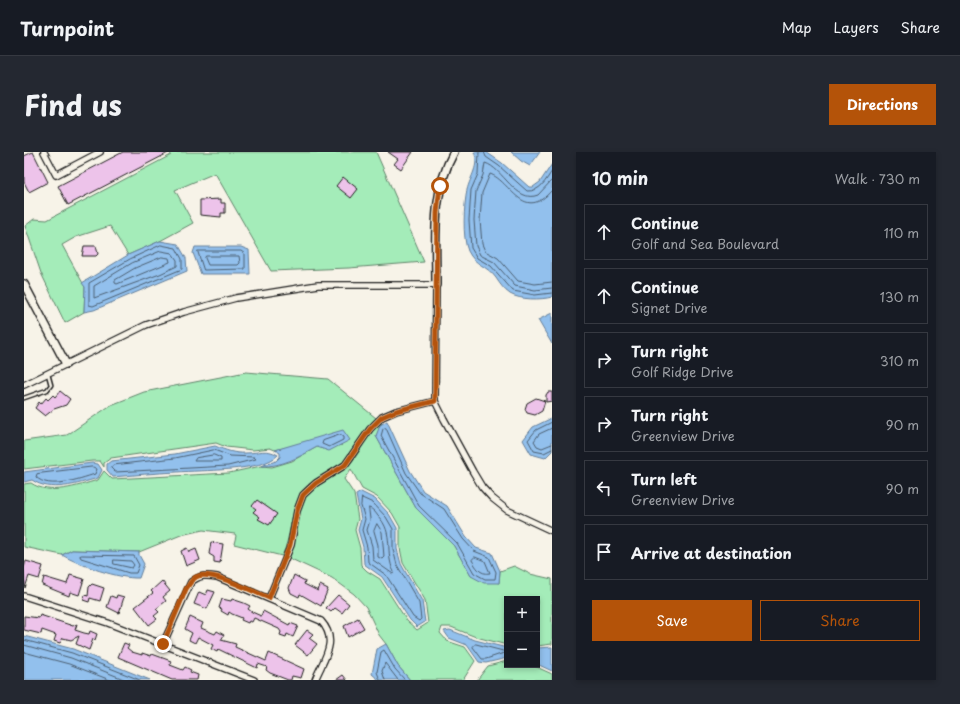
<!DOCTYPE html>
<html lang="en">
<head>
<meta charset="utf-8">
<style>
	:root { --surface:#171b24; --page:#242831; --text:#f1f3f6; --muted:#9ea1a6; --line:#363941; --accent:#b45309 }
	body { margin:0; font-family:"Playpen Sans",sans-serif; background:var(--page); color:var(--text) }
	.controls { position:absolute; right:12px; bottom:12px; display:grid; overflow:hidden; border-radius:0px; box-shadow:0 2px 6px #0003 }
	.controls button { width:36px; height:36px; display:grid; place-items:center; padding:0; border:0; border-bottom:1px solid var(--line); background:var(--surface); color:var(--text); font:20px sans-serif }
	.stop { position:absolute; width:12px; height:12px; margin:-9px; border:3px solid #b45309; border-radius:50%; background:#fff }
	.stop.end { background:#b45309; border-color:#fff; box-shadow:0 1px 4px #0008 }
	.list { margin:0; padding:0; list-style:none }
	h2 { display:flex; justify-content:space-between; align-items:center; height:52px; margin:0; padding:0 16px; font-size:17px }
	h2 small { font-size:13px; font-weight:400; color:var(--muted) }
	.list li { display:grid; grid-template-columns:26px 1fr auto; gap:12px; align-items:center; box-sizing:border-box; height:56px; margin:0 8px 8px; padding:0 8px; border:1px solid var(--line); border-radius:0px }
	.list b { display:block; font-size:15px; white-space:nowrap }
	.list p { margin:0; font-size:13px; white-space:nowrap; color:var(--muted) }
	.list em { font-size:13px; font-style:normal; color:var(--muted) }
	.actions { display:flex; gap:8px; padding:12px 16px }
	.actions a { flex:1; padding:9px 0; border:1px solid var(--accent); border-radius:0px; text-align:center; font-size:14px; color:var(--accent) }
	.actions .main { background:var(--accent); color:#fff }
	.icon { flex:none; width:22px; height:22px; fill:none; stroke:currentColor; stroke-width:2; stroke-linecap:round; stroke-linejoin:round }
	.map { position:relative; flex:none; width:528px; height:528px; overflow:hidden; border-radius:0px }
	header { display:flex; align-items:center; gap:24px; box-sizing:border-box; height:56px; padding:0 20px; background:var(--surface); border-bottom:1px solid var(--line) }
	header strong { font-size:19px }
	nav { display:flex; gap:22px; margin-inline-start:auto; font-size:14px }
	.intro { display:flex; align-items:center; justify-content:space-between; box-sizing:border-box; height:96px; padding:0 24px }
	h1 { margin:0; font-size:28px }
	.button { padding:10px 18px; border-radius:0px; background:var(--accent); color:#fff; font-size:14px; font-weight:700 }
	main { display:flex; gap:24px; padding:0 24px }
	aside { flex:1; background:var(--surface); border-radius:0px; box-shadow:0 2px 6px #0003 }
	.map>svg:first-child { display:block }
	.green { fill:#a4ecb9; stroke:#60846a; fill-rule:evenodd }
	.water { fill:#92c0ed; stroke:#637e99 }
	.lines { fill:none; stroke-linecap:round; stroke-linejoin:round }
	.shore { stroke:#4b5e70; stroke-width:1 }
	.building { fill:#edc3ea; stroke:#1c1c1c }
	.service-casing { stroke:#1c1c1c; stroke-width:5.5 }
	.minor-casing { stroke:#1c1c1c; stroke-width:8 }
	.tertiary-casing { stroke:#1c1c1c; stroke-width:10 }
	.service { stroke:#f7f3e8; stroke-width:2.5 }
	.minor { stroke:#f7f3e8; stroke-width:5.5 }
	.tertiary { stroke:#f7f3e8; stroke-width:7 }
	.route { stroke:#b45309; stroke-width:5 }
</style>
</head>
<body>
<header>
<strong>Turnpoint</strong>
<nav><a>Map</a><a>Layers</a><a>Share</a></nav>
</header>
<div class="intro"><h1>Find us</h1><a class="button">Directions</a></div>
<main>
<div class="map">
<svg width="528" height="528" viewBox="0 0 528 528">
	<rect width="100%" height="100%" fill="#f7f3e8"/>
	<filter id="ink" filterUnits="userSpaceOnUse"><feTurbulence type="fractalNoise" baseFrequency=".025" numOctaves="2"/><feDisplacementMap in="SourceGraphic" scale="8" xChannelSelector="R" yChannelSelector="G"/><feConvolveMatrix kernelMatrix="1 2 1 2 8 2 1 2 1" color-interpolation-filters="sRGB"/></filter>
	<g filter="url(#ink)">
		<!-- green -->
		<path class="green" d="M146,0H352L400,110L325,116L247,119L191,21L151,38L169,71L136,89L104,103L86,74L52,85L38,93L61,135L60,160L41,171L17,121L1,74L10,67L23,68L147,3Z
			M222,220L304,227L352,266C337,278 333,298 319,310C307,322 283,327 276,343C266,362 267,385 258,404L210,392L212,384L211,382L179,378L157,383L115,400L48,398L38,403L0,395V332L7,331C26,344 53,334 74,328L80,319L88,327L205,321L237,314L248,315L268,309L293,295L318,293H272L251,298L246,296L229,298L202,295L192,291L87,306L80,311V315L76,309H68L0,317V289L43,283L87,253L120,240Z
			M357,270L358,272L352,284L392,356L430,394L447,424L475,431L476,419L490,414L506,422L528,427V492L513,494V447H483V493L452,485L427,475H418L416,481L423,489L441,495L451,509L439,528H386L374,514L362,492L355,483L342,455L330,442L308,426L265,406C272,389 273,357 282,344C292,330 312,326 324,314C337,301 342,282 357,270ZM327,317L338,337L353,345L368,361L376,375V396L379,411L401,448L404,471L393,478L383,469L356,427L343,419L337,413L336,396L331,378L334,367L330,342L320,327Z
			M483,509V513H508L528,522V528H453L464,514Z"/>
		<!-- water -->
		<path class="water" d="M450,0H462L478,11L505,35H509L516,30L528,12V145C517,148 496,148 486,142C480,138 476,132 472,126C463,113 451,114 444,99C438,85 440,53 443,38C446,25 456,13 450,0Z
			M487,0H516L506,14L497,9Z
			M136,89L154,92L162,106L163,119L70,158L60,160L61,135L58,131L104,103Z
			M171,95H217L225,98L226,122H177L169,101Z
			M528,161V192L514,168Z
			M528,266V299L521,306L507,302L499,288L509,275Z
			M363,269L386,319L399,339L423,354L442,385L452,396L468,401L476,419L475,431H460L447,424L430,394L392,356L352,284L356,273Z
			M319,278L326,288L305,299L293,295C275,305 258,315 237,314L252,309L256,305V301L251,298Z
			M191,294C201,298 211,302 222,301C236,301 242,296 254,303C238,320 176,318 153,320C131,321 110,323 89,325L83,318V312L87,309L151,302Z
			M68,311L74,312L78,318L74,326C53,332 27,341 8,328L0,330V320Z
			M337,340L351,347L365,362L373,376V397L377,412L398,449L401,470L393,475L386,468L358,425L340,412L339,395L334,378L337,367L332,343Z
			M48,398L115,400V403L120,412L115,426C95,427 55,413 38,403Z
			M426,478L451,488L483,496V506L462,511L455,510L443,493L425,486L420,479Z
			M0,484L49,497L126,528H0Z
			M362,492L374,514L386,528H355L348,522L353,497Z
			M528,495V519L513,512V496Z"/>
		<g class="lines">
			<!-- shore -->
			<path class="shore" d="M455,0L454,22L447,38L445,68L447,96L453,106L467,114L489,139L511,143L528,141
				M460,0L462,5L475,14L503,39C516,40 522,28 528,19
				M528,28L514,43C492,52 479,16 461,11L459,23L452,39L450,68L452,94L456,103L470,110L491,134L511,138L528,136
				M528,38C499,72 487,29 466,22L458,41L456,68L458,92L461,99L474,106L494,129L511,132L528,130
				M137,93L152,96L158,107V117L69,154L65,153V131L106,107Z
				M137,99L148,101L153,108V114L136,122L70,146V134L108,111Z
				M174,99H217L221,102V117L180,118Z
				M182,104H215L216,111L214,113H184L181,106Z
				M138,105L145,106L146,110L93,132L91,131V128L111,116Z
				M528,270L512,278L504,288L510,299L520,301L528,297
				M362,276L382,321L396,341L420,357L439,387L450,399L465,405L472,420L471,427H461L450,421L433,391L395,354L357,284L359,277Z
				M528,276L515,282L510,289L513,294L518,296L528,292
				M316,283L319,285V288L305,295L298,292L299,289Z
				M190,298L206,304L230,305L232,307L204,314L91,320L87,316L89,313L151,306Z
				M190,303L197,306V309H170L172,306Z
				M69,315L73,317L71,322C55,327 25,338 12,325L13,322Z
				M338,346L349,351L362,365L369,377V397L373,413L395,451L397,467L395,469L389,465L362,423L344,410L343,395L338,378L341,367L337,354Z
				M345,356C349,357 351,360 354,364C371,382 360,400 370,420L369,422L349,408L348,394L343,378L346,368Z
				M353,372L358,380L360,405L358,407L354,405V393L350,379Z
				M58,403L110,404L115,413L112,421H105L57,406L56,404Z
				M451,405L461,409L466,421C456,423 452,415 448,408Z
				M90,408L107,409L110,413L108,416L90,412Z
				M0,488L48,501L116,528
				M452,492L479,499L480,501L462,507H458L449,495Z
				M0,493L47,506L102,528
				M0,500L45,512L86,528
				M356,528L353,520L357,500L360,498L371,517L381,528
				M361,528L358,519L361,511L374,528"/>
		</g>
		<!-- building -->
		<path class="building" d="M9,0L24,30L5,40L0,30V4Z
			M99,0H146L44,53L34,34Z
			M364,0H389L377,17L370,12L374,7Z
			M319,25L334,37L327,46L312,34Z
			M197,47V51H201V61H197V65L176,63V48Z
			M60,94H72L74,102L72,104H58Z
			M36,239L46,247L42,253L30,257L21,264L11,256L15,250L17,252L22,246L24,248L29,243L31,245Z
			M524,240H528V249L522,250V243Z
			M512,246L521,249L518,259L511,263L503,261L501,257L503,251Z
			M233,348L253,362L245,373L234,367L236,365L229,360L232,357L228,354Z
			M187,390L199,392L196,411L190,410V405L185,402Z
			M163,396L165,400L172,397L176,408L162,414L157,399Z
			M2,409L19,414L15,427L5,424L1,436L0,416Z
			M46,423L60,427L55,443L46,440L45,444L18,433L20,425L43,432Z
			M270,423L281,429L280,432L294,439L296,433L304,437L297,454L276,442L275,445L267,441L265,436Z
			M138,429L146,439L139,445L142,449L132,457L135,460L130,464L133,467L125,473L111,455L129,441L127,439Z
			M68,432L80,436L76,449L66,446L65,450L59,448L61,443L64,444L65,435Z
			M184,438L191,440L183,457L170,452L175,440L182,443Z
			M93,443L100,445L95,461L83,455L87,444L92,446Z
			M314,443L325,452L318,461L311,456L307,460L302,456Z
			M198,447L207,449L208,447L220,451L226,454L224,457L228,460L237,464L239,459L265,473L266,471L274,474L269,485L263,482L262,485L256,483L257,480L255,477L230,466L228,470L225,469L224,471L217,468L218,466L208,462L205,460L204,463L197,459L198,457L195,456Z
			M16,463L49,474L53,472L51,478L60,481L65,482L66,479L73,482L71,488L69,487L65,498L52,492L55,484L47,488L39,486L36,491L30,489L32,483L18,478L17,482L0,478V464L15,466Z
			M166,465L179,471L177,476L191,482L193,479L200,483L197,488L212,492L211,495L242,509L245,501L280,517L277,526L268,524L267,528H264L246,521L242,518L243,515L234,512L233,516L194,497L193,500L187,497L189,493L174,485L171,491L165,488L168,481L161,477Z
			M334,466L340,476L324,485L320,474Z
			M283,478L289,482L285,486L293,492L284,503L271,493Z
			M100,491L105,493L103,496L108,500L118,503V501L127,504L128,502L147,509L146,513L159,518L161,515L167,518L166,520L174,523L173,528H148L94,505Z
			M319,523L323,528H312Z"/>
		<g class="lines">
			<defs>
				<path id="service" d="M0,246L23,238L27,233L24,222"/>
				<path id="minor" d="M20,0L32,23L76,0
					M0,233L122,173L160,160L212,146L294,133H412L411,249L420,267L449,320L458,335L468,346L483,358L528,379
					M0,444L84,471L230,528
					M245,446L267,393L273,359L279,343L292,331L321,313L346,277L358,265L372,259L411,249
					M139,492L167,430C176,423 182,423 193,425L297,469C315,489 300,506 291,528"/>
				<path id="tertiary" d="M0,132L42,212
					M412,133C412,87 407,41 430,0"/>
			</defs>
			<!-- service casing -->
			<use href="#service" class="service-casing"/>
			<!-- minor casing -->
			<use href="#minor" class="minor-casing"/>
			<!-- tertiary casing -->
			<use href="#tertiary" class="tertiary-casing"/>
			<!-- service -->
			<use href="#service" class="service"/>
			<!-- minor -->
			<use href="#minor" class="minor"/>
			<!-- tertiary -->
			<use href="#tertiary" class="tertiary"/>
		</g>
	</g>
	<g class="lines" filter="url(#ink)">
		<!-- route -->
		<path class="route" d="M139,492L162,437C165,433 167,428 172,425C187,417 229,440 245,446L266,393L273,359L279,343L292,331L321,313L346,277L358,265L372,259L411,249L413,61L416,34"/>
	</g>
</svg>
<div class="controls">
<button>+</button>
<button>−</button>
</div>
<div class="stop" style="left:416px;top:34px"></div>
<div class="stop end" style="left:139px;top:492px"></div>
</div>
<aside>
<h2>10 min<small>Walk · 730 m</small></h2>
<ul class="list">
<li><svg class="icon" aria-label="ahead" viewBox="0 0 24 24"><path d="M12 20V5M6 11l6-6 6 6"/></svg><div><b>Continue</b><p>Golf and Sea Boulevard</p></div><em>110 m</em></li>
<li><svg class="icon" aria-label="ahead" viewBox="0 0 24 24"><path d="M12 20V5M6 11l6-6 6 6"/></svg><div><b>Continue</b><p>Signet Drive</p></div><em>130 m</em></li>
<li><svg class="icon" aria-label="right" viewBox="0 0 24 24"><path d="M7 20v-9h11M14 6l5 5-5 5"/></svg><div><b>Turn right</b><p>Golf Ridge Drive</p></div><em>310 m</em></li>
<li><svg class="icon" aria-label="right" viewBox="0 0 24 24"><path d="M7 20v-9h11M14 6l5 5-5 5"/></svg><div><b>Turn right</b><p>Greenview Drive</p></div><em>90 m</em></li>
<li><svg class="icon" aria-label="left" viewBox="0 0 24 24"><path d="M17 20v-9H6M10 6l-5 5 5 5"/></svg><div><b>Turn left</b><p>Greenview Drive</p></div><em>90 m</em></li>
<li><svg class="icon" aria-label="arrive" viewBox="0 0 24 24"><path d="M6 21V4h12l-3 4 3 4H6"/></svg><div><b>Arrive at destination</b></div></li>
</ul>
<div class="actions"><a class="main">Save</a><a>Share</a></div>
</aside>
</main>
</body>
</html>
